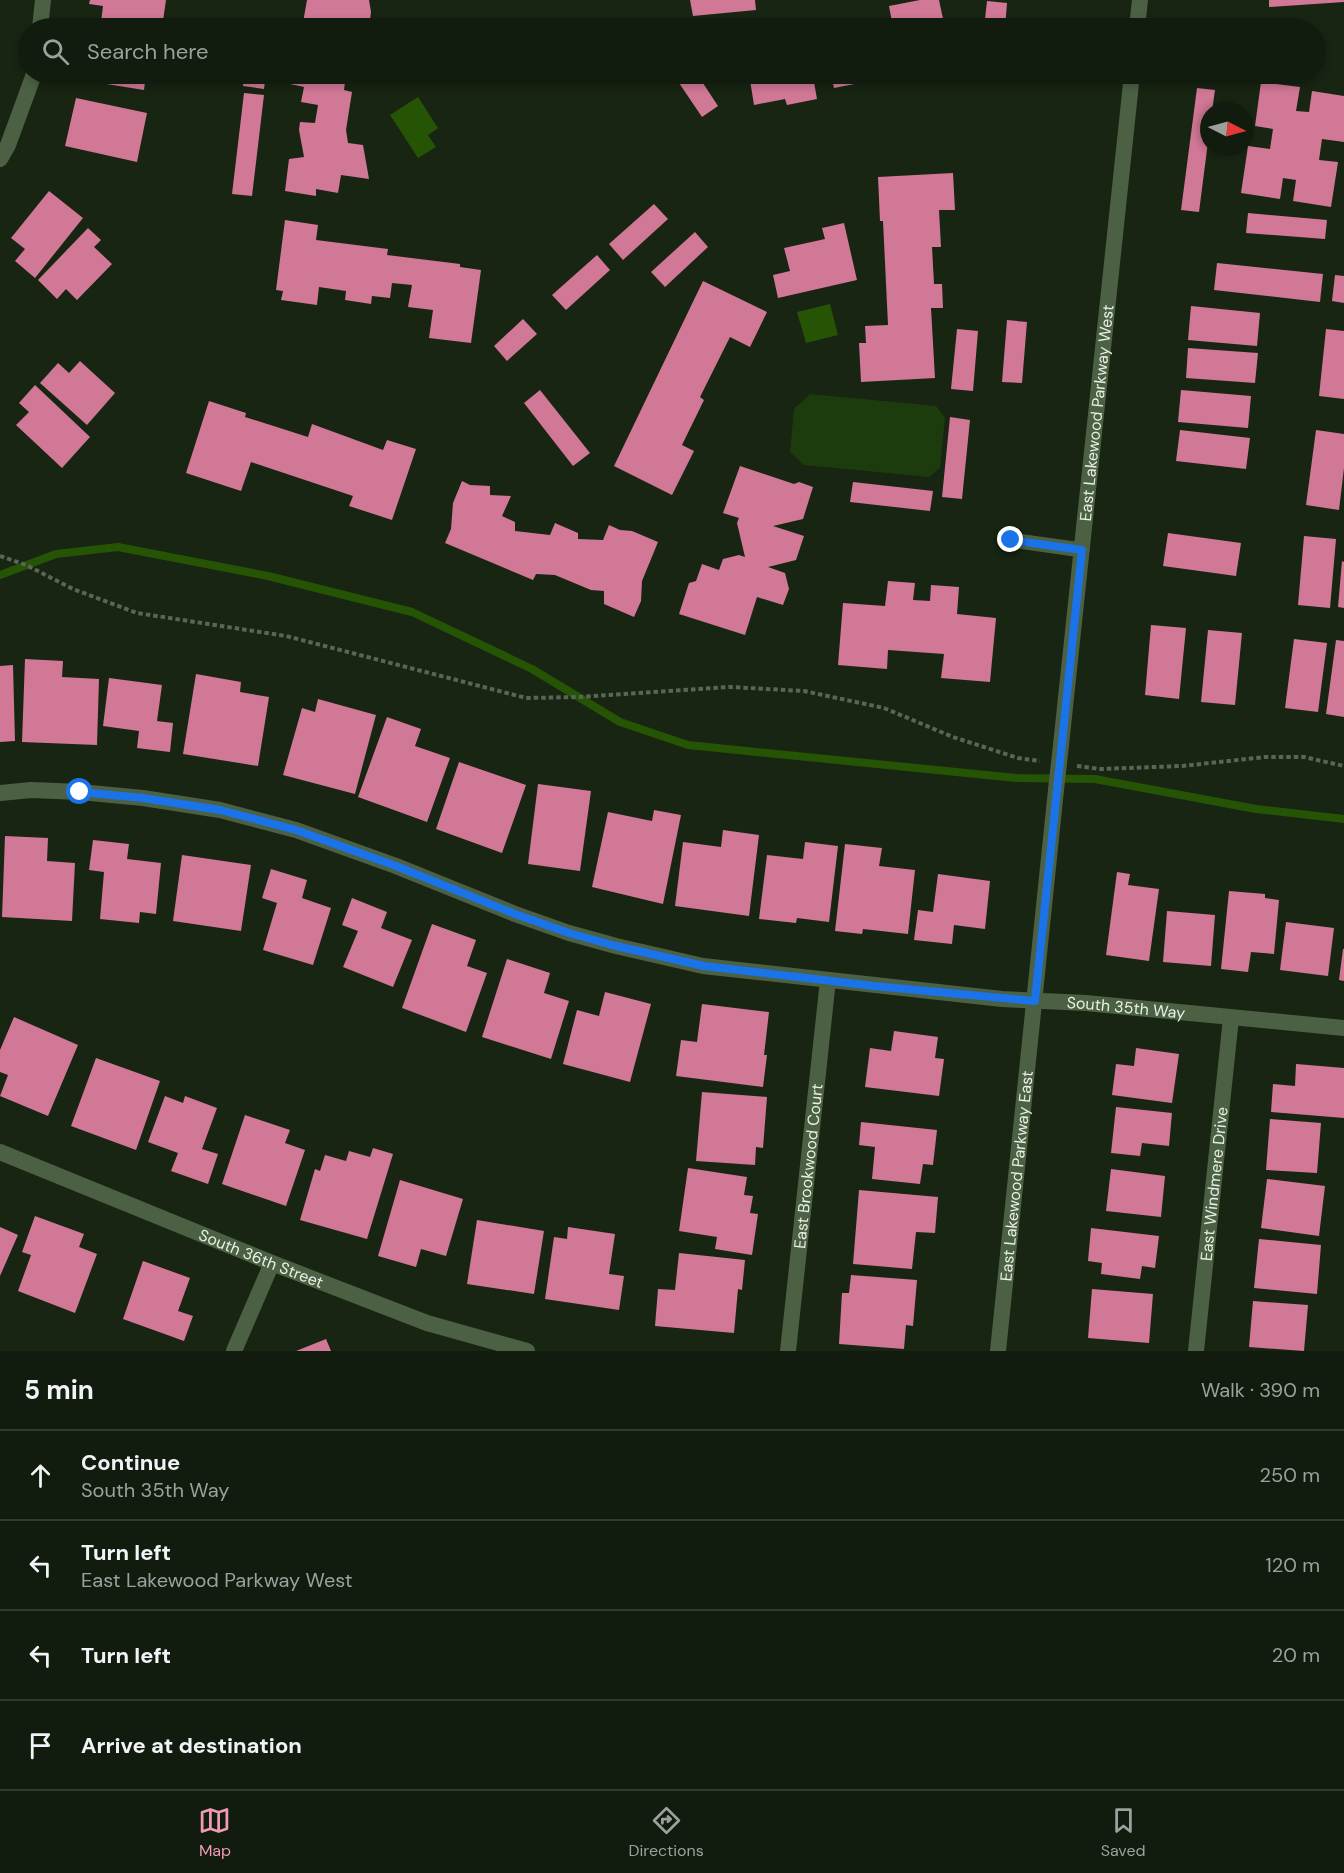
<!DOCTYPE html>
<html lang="en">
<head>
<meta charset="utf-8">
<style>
	:root { --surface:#121c0e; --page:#1b2517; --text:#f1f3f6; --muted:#9ca19e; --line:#313a2e; --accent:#f09ab6 }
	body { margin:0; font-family:"DM Sans",sans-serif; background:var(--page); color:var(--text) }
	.compass { position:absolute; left:1200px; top:102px; width:54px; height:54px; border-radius:50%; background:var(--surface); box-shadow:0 3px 9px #0003; rotate:96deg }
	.stop { position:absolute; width:18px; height:18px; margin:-14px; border:4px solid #1a73e8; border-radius:50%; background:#fff }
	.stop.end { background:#1a73e8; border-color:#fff; box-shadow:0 2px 6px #0008 }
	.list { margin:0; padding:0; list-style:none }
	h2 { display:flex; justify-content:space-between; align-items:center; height:78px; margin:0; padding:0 24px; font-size:26px }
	h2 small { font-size:20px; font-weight:400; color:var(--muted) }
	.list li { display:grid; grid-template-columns:39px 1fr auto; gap:18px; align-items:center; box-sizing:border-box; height:90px; padding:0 24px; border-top:2px solid var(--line) }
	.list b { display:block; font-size:22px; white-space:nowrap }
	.list p { margin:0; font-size:20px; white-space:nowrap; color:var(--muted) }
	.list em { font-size:20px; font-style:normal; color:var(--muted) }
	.icon { flex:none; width:33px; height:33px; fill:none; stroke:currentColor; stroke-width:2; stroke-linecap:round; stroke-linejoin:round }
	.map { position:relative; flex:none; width:1344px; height:1351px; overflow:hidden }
	.search { position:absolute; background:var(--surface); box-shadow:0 3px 9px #0003; left:18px; right:18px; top:18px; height:66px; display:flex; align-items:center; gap:15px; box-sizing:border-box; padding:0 21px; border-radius:33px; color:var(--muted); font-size:22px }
	.sheet { height:438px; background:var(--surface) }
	nav { display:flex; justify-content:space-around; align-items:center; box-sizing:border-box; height:84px; border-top:2px solid var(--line); background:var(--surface); font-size:16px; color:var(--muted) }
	nav a { display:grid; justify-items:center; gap:3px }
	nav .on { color:var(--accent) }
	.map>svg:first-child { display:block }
	.green { fill:#1d3c0e }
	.water { fill:#255405 }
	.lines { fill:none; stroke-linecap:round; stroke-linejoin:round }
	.stream { stroke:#255405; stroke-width:8 }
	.building { fill:#d17897 }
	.path { stroke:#5a6555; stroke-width:4; stroke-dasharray:4.5 3; stroke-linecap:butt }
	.service { stroke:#4c6144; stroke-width:15 }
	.minor { stroke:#4c6144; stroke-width:16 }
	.tertiary { stroke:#4c6144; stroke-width:16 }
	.tertiary-bridge { stroke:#4c6144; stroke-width:16 }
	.route { stroke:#1a73e8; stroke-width:8 }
	.labels { text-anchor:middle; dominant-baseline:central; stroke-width:6; stroke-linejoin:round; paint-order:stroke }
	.street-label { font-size:16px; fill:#e8f1e5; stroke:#182512 }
</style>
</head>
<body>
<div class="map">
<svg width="1344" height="1351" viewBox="0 0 1344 1351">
	<rect width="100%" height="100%" fill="#182512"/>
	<!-- green -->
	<path class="green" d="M810,394L936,406L945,418L940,468L929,477L804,465L790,452L794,409Z"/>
	<!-- water -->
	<path class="water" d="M418,97L438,128L428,135L436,147L418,158L390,115Z
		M830,304L838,335L806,343L797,312Z"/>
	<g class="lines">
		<!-- stream -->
		<path class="stream" d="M0,575L56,554L118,547L268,576L412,612L532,669L620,722L688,745L1016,778L1095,779L1256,809L1344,819"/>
	</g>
	<!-- building -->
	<path class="building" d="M90,0H166L162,28L101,22L103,6L89,4Z
		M307,0H369L371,12L369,28H302Z
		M690,0H755L756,10L693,16Z
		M920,0H939L945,28H862L892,22L889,6Z
		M1269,0H1344V2L1269,7Z
		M987,1L1007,3L1005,28H984Z
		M95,74H146L144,90L94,82Z
		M244,74H266L264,89L243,86Z
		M292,74H346L344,90L352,92L346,130L348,143L363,145L369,179L341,175L338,193L316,189V196L285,191L289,159L304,157L299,130L300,122L315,123L318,105L301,102L304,87L290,84Z
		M673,74H697L718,106L702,117Z
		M743,74H901V75L834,88L832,79L814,82L817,99L787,105L785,99L754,105L750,80L745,81Z
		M1261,82L1300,87L1296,111L1309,112L1312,91L1344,96V142L1322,139L1319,160L1338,162L1331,207L1293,201L1296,180L1283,178L1280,199L1241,193L1248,146L1270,149L1273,129L1255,126Z
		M1197,88L1215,90L1212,111H1209V134L1199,212L1181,210Z
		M244,93L264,95L252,196L232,194Z
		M76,98L147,113L137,162L65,146Z
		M953,173L955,210H939L941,247H932L934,284H942L943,308H931L935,378L861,382L859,343H866L865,326L888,325L883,221H880L878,177Z
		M49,191L83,218L35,278L15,261L25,249L11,238Z
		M654,204L668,219L623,260L609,244Z
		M1248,213L1327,220L1325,239L1246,233Z
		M285,220L318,225L316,240L388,249L387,255L460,264V267L481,270L471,343L429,338L433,310L408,307L412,285L392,283L390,298L372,296L371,304L345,300L346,291L319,287L317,305L281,300L283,291L276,290Z
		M844,223L857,280L778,298L773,275L790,271L784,248L825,239L822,228Z
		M88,228L101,240L94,247L112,264L77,300L66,289L57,299L38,280Z
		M695,232L708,247L665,287L651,272Z
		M597,255L610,270L566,310L552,295Z
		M1217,263L1323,274L1320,302L1214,290Z
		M1335,275L1344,276V303L1332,301Z
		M703,281L767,312L750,347L730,337L700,397L704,400L682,445L694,451L672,495L614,466Z
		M1191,306L1260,313L1257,346L1188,340Z
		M523,319L537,334L507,361L494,346Z
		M1007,320L1027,322L1022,383L1002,382Z
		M957,329L978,331L973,391L951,389Z
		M1326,329L1344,331V399L1319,396Z
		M1188,348L1258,353L1255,383L1186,378Z
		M80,361L115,393L87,425L40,383L58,363L69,373Z
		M35,385L90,437L62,468L16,425L29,412L19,403Z
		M540,390L590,453L573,466L524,403Z
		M1181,390L1251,396L1248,428L1178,422Z
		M209,401L246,413L245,417L308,437L312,424L383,450L387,440L416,449L392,520L349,506L353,496L251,462L241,491L186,473Z
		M950,417L970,420L962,499L942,497Z
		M1180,430L1250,438L1246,469L1176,461Z
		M1316,430L1344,434V468L1339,510L1306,505Z
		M740,466L794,484L799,482L813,487L803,519L773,526L804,536L796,560L768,567L785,573L789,589L783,605L757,597L745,635L679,614L689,583L696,581L702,564L719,570L723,559L739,555L745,557L737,523L739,518L723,513Z
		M462,481L470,485L490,486V495L511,496L502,516L515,522V531L550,535L555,523L578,533V539L603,540L609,525L620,530L632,531L658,542L642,581L641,601L634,617L604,604V591L591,590L555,575L536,574L533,580L445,543L451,529L453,503Z
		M853,482L933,491L930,511L850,502Z
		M1168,533L1241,543L1236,576L1163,566Z
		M1304,536L1336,539L1330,608L1298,605Z
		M1342,561L1344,562V608L1338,607Z
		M888,581L915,583L913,600L930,601L931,585L959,587L957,614L996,618L990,682L941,678L944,654L888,650L887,669L838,665L843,603L885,606Z
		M1151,625L1186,628L1179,699L1145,695Z
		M1208,630L1242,633L1235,705L1201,702Z
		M1294,639L1327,643L1318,712L1285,708Z
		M1336,640L1344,641V717L1326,714Z
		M25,659L63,661L62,677L99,679L97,745L22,742Z
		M13,665L15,741L0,742V666Z
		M196,674L241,682L240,692L269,697L258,766L183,754Z
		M109,678L162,685L157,721L173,723L170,752L137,748L139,731L103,726Z
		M318,699L376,715L355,794L283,775L302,708L315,712Z
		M387,717L421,729L415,746L450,758L427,822L358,797Z
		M459,762L526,785L502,853L436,829Z
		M538,784L591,791L580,871L528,864Z
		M654,810L681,815L663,904L592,887L608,812L652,821Z
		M723,830L759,835L749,916L675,906L683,842L721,847Z
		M5,836L48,838L47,861L75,863L72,921L2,917Z
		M93,840L129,844L127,859L161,863L156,914L140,912L139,923L100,919L104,872L89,870Z
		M805,842L838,846L829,922L797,918L796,923L759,919L767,855L803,859Z
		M845,844L882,848L879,866L915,870L908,934L863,929L862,934L835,931Z
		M182,855L251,865L241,931L173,921Z
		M271,869L307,880L302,898L331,908L313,965L263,950L277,903L262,898Z
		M1117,872L1130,874L1128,885L1159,889L1149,961L1106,955Z
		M938,874L990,881L985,929L954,925L952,944L914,940L918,910L933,912Z
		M1229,891L1265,894V898L1279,900L1274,954L1251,952L1248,972L1221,969Z
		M352,898L387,912L381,928L412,940L393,987L343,967L358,931L342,925Z
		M1167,911L1215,915L1211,966L1163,962Z
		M1286,922L1334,928L1328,976L1280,970Z
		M432,924L476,940L467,966L487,973L466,1032L402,1008Z
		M1343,949H1344V981L1339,980Z
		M507,959L550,973L544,993L569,1001L551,1059L482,1037Z
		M605,992L651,1004L630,1082L563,1064L577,1010L599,1016Z
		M702,1004L769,1012L764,1055H767L763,1087L676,1076L681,1040L697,1042Z
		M14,1017L78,1045L48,1116L0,1096L8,1075L0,1072V1050Z
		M894,1031L938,1037L935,1058L944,1059L939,1096L865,1087L870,1048L891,1051Z
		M1136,1048L1179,1054L1172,1103L1112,1095L1116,1064L1134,1066Z
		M96,1058L160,1081L136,1150L71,1126Z
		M1296,1064L1344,1068V1118L1271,1112L1273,1084L1295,1086Z
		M702,1092L767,1097L763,1148L756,1147L755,1165L696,1161Z
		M165,1096L183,1103L185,1096L217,1108L202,1149L218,1154L208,1184L171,1171L178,1153L148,1142Z
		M1116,1107L1172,1113L1169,1146L1142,1143L1140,1156L1111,1153Z
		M245,1115L290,1130L285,1143L305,1150L286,1206L222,1184Z
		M1270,1119L1321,1123L1317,1173L1266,1170Z
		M861,1122L937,1130L933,1165L923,1164L920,1184L872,1179L875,1147L859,1145Z
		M373,1148L393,1154L367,1239L300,1220L315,1169L320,1171L325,1155L346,1161L349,1151L370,1157Z
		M688,1168L747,1177L744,1195L753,1196L750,1213L758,1214L752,1255L715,1249L717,1237L679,1231Z
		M1111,1169L1165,1176L1161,1217L1106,1211Z
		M1267,1179L1325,1186L1319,1236L1261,1228Z
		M400,1180L463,1199L446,1256L421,1249L416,1267L378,1256Z
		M859,1190L938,1197L935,1233L916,1232L912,1269L853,1264Z
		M35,1216L84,1234L79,1247L97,1254L75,1313L18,1291L31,1255L22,1252Z
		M477,1220L544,1231L534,1294L467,1284Z
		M0,1227L18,1235L0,1276Z
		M568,1227L615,1234L609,1274L624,1276L619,1310L545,1299L554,1237L567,1239Z
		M1091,1228L1159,1236L1155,1268L1142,1266L1140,1279L1101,1274L1102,1263L1088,1261Z
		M1259,1239L1321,1245L1317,1294L1254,1288Z
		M679,1253L745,1260L742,1290L738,1289L734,1333L655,1326L658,1289L675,1290Z
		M143,1261L190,1278L178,1311L193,1316L184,1341L123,1319Z
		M851,1275L917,1280L913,1326L906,1325L904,1349L839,1344L842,1293H849Z
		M1092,1289L1153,1294L1149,1343L1088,1338Z
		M1253,1301L1308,1305L1304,1351L1249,1347Z
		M326,1339L331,1351H296Z"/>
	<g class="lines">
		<!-- path -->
		<path class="path" d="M0,556L26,565L73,589L137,613L286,636L526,698L579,697L730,687L804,691L884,708L953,737L1018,758L1040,761
			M1077,766L1101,769L1182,766L1265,757H1304L1344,766"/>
		<!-- service -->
		<path class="service" d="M1011,540L1082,550"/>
		<!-- minor -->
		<g class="minor">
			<path d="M40,28L43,0"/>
			<path d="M0,159L8,145L34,74"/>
			<path id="s1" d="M0,793L31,790L80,792L143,798L220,810L296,830L396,866L515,914L569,933L616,946L703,966L1002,999L1086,1003L1344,1028"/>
			<path id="s2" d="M0,1152L272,1263L427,1323L527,1351"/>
			<path d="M234,1351L272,1263"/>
			<path id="s3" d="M788,1351L828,980"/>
			<path id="s4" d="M1196,1351L1231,1018"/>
		</g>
		<!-- tertiary -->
		<g class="tertiary">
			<path d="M1137,28L1140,0"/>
			<path id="s5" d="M1061,745L1132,74"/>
			<path id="s6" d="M998,1351L1056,790"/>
		</g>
		<!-- tertiary-bridge -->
		<path class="tertiary-bridge" d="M1056,790L1061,745"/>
	</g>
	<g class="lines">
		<!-- route -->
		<path class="route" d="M80,792L143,798L220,810L296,830L396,866L515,914L569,933L616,946L704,966L874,986L1035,1001L1082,550L1011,540"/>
	</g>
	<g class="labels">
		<!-- street labels -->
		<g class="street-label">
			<text stroke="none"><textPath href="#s5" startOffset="334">East Lakewood Parkway West</textPath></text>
			<text stroke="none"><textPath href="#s1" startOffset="1155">South 35th Way</textPath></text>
			<text stroke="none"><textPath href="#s3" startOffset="186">East Brookwood Court</textPath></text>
			<text stroke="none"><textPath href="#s6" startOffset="176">East Lakewood Parkway East</textPath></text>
			<text stroke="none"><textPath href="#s4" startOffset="168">East Windmere Drive</textPath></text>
			<text stroke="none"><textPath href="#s2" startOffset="282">South 36th Street</textPath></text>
		</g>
	</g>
</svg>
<svg class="compass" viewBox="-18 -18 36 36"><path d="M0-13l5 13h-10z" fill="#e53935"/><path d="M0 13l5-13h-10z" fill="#9ca19e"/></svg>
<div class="stop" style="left:80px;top:792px"></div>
<div class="stop end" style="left:1011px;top:540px"></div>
<div class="search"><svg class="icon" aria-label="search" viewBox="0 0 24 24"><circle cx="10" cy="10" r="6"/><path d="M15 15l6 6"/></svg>Search here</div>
</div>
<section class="sheet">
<h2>5 min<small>Walk · 390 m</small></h2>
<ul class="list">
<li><svg class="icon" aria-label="ahead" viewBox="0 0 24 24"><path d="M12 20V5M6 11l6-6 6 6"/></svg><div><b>Continue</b><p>South 35th Way</p></div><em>250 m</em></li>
<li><svg class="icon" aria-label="left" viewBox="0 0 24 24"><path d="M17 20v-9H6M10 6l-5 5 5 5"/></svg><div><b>Turn left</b><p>East Lakewood Parkway West</p></div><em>120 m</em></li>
<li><svg class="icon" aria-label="left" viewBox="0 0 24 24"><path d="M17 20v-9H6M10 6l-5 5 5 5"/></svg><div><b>Turn left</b></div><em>20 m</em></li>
<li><svg class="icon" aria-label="arrive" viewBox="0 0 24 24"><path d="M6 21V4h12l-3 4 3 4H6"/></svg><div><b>Arrive at destination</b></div></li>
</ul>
</section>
<nav>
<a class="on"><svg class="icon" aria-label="map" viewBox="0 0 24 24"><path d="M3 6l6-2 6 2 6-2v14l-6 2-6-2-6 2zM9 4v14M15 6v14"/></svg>Map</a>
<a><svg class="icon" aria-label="directions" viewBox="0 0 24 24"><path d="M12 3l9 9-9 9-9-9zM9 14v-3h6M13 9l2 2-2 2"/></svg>Directions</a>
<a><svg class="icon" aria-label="saved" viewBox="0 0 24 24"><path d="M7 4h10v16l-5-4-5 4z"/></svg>Saved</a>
</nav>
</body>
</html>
